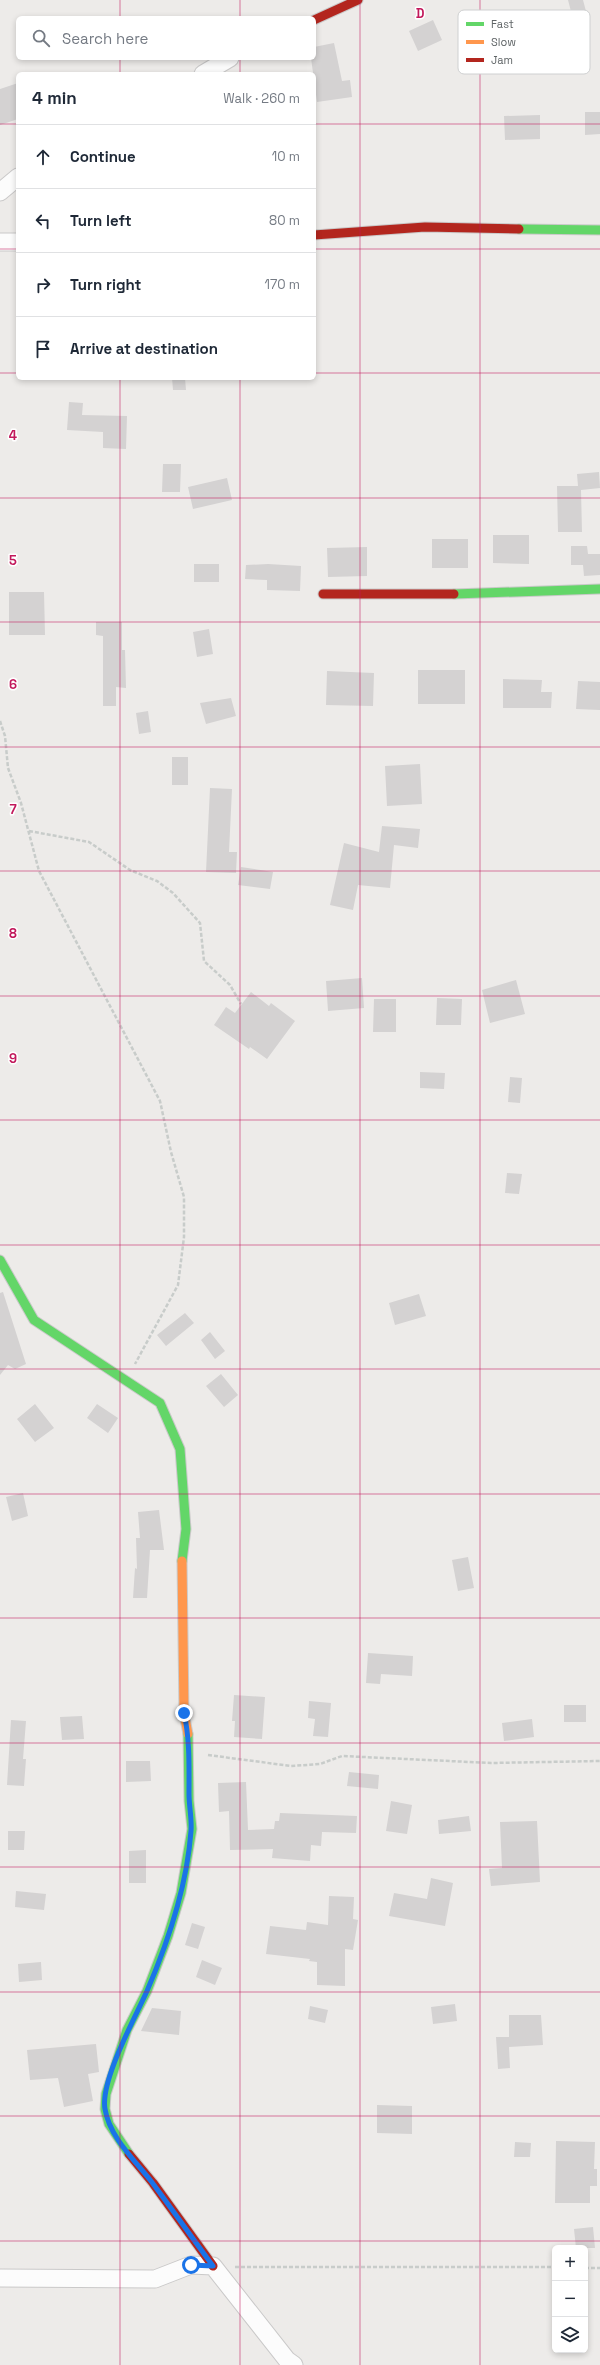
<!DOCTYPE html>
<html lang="en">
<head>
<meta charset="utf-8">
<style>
	:root { --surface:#fff; --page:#f6f6f7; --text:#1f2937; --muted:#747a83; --line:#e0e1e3 }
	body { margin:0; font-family:"Space Grotesk",sans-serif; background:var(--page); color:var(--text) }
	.controls { position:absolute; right:12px; bottom:12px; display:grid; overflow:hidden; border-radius:6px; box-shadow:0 2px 6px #0003 }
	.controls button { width:36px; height:36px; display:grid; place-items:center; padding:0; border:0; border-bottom:1px solid var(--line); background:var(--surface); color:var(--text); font:20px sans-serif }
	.stop { position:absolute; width:12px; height:12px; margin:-9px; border:3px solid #1a73e8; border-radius:50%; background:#fff }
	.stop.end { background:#1a73e8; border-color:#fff; box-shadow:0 1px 4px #0008 }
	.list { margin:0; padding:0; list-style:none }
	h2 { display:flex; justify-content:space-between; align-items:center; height:52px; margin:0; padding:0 16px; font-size:17px }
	h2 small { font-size:13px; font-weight:400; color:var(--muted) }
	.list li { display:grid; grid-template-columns:26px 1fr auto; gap:12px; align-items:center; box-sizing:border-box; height:64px; padding:0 16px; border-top:1px solid var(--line) }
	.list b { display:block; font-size:15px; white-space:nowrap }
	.list em { font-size:13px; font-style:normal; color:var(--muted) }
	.icon { flex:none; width:22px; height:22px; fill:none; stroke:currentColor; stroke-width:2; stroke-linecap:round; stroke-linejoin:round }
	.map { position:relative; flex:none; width:600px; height:2365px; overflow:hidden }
	.search { position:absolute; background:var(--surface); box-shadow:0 2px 6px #0003; left:16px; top:16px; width:300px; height:44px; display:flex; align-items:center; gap:10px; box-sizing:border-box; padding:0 14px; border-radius:6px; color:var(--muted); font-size:15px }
	.panel { position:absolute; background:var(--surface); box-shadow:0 2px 6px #0003; left:16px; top:72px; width:300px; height:308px; border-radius:6px }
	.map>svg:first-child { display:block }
	.building { fill:#d4d2d2 }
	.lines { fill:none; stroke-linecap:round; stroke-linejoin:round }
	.street-casing { stroke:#cac9c9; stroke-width:19 }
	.fast-casing { stroke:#cac9c9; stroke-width:11 }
	.slow-casing { stroke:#cac9c9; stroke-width:11 }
	.jam-casing { stroke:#cac9c9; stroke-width:11 }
	.path { stroke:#c8ccca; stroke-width:2.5; stroke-dasharray:4 2; stroke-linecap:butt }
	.street { stroke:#fcfcfc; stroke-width:17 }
	.fast { stroke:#63d668; stroke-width:9 }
	.slow { stroke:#ff974d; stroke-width:9 }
	.jam { stroke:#b3261e; stroke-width:9 }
	.route { stroke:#1a73e8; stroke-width:5 }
	.grid { fill:none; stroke:#c2185b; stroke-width:1; stroke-opacity:0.55 }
	.key { fill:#fff; stroke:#cfd0d1; stroke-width:1 }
	.key-label { font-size:11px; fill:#5f6466 }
	.grid-label { font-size:13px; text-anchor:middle; font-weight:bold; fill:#c2185b; stroke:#fff; stroke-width:3; stroke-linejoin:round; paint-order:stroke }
</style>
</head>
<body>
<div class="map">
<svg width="600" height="2365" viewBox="0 0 600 2365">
	<rect width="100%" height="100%" fill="#edebe9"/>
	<!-- building -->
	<path class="building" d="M568,0H583L587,15L573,19Z
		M433,20L442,40L418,51L409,31Z
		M334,43L342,81L350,80L352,97L317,102L311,58H314V47Z
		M18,83V119L0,125V89Z
		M585,112H600V134L585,135Z
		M540,115V139L505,140L504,116Z
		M172,378H185L186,390H173Z
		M69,402L83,403L82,415L127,416L126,449L103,448V432L67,430Z
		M163,464H181L180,492H162Z
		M599,472L600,488L581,490L582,532H558L557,486H578L577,474Z
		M227,478L232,500L193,509L188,487Z
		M493,535H529V564L493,563Z
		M432,539H468V568H432Z
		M571,546H587L588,554H600V575L584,576L583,565H571Z
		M367,547V576L328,577L327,548Z
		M194,564H219V582H194Z
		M268,564L301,566L300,591L267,590V580L245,579L246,565Z
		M9,592H44L45,635H9Z
		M96,622H122V650H125L126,688L116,687V706H103V636L96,635Z
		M209,629L213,654L197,657L193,632Z
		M418,670H465V704H418Z
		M327,671L374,673L373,706L326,705Z
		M503,679L542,680L541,692H552L551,708H503Z
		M578,681L600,682V710L576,709Z
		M231,698L236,716L206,724L200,703Z
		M148,711L151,732L139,734L136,713Z
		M172,757H188V785H172Z
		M420,764L422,804L387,806L385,766Z
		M210,788L232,789L229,852H237L236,873L206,872Z
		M382,826L420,829L418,848L394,845L390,888L358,885L353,910L330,905L344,843L379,852Z
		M241,867L273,872L270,889L238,885Z
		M362,978L364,1008L328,1011L326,981Z
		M516,980L525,1014L490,1023L482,990Z
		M251,992L269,1006L271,1003L295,1021L267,1059L250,1047L249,1049L214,1025L226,1007L235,1013Z
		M437,998L462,999L461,1025H436Z
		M374,999H396V1032H373Z
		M420,1072L445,1073L444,1089L420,1088Z
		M510,1077L522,1078L520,1103L508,1102Z
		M507,1173L522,1174L519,1194L505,1193Z
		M3,1292L26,1364L15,1369L8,1365L0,1375V1293Z
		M419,1294L426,1316L395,1325L389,1303Z
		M185,1313L194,1323L166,1346L157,1335Z
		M210,1332L225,1351L215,1359L201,1340Z
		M221,1374L238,1395L224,1407L206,1386Z
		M35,1404L54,1428L35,1442L17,1419Z
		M97,1404L118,1418L108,1433L87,1418Z
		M23,1493L28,1516L12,1521L6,1497Z
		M159,1510L164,1550H150L147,1598H133L135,1568L137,1569L136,1538H140L138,1512Z
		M468,1557L474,1588L458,1591L452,1560Z
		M368,1653L413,1656L412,1676L381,1674L380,1684L366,1683Z
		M234,1695L265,1697L262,1739L234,1737L235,1721H232Z
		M309,1701L331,1703L328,1737L313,1736L315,1719L308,1718Z
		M564,1705H586V1722H564Z
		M82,1716L84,1739L62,1740L60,1717Z
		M532,1719L534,1737L504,1741L502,1723Z
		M11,1720L26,1721L23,1759H26L24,1786L7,1785Z
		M126,1761H150L151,1781L126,1782Z
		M349,1772L379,1775L378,1789L347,1786Z
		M246,1782L248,1830L274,1829L275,1821H279L280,1813L357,1816L356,1833L322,1832L321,1846L311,1845L310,1861L272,1858L273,1849L230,1850L229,1811L219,1812L218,1783Z
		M391,1801L412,1805L407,1834L386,1831Z
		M469,1816L471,1831L439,1834L438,1820Z
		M537,1821L540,1882L491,1886L489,1869L502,1868L500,1822Z
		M8,1831H25L24,1850H8Z
		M146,1850V1883H129V1851Z
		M431,1878L453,1883L445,1926L389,1916L394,1893L427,1899Z
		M16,1891L46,1894L44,1910L15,1907Z
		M329,1896L354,1897L353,1919L358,1920L353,1950L345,1949V1986L317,1985V1962L309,1961L310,1959L266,1954L270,1926L306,1930L307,1922L328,1925Z
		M192,1923L205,1927L198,1949L185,1945Z
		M202,1960L222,1968L215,1985L196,1977Z
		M41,1962L42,1980L19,1982L18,1964Z
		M455,2004L457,2021L433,2024L431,2007Z
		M310,2006L328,2010L325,2023L308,2019Z
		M152,2008L181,2011L179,2035L141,2031Z
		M509,2015H541L543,2045L509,2047L510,2068L498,2069L496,2037H509V2039Z
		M96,2044L99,2072L88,2074L93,2101L64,2107L58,2078L30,2080L27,2050Z
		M377,2105L412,2106V2134L377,2133Z
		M556,2141L595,2142L594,2169H597V2186H590V2203H555Z
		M515,2142L531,2143L530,2157H514Z
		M593,2227L595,2248H576L574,2229Z"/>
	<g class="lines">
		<defs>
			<path id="street" d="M203,74L230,58
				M0,192L18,177
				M0,242H18
				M0,2278L155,2279L191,2265L213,2266L287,2360L294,2365"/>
			<path id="fast" d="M519,229L600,230
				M454,594L600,589
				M0,1260L34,1320L160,1403L180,1449L186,1529L182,1561
				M129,2154L109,2124L105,2109L106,2094L127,2030L147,1991L168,1936L181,1893L192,1829L189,1801L188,1734"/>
			<path id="slow" d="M182,1561L184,1713L188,1734"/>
			<path id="jam" d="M314,20L358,0
				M314,235L425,227L519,229
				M323,594H454
				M129,2154L153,2183L213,2266"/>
		</defs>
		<!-- street casing -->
		<use href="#street" class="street-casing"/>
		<!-- fast casing -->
		<use href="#fast" class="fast-casing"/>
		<!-- slow casing -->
		<use href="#slow" class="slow-casing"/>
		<!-- jam casing -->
		<use href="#jam" class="jam-casing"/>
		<!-- path -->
		<path class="path" d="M0,721L5,736L8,768L21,803L39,871L160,1101L171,1152L184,1197V1237L178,1285L135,1364
			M29,831L89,842L130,870L157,881L173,893L200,923L204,961L230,985L241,1004
			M208,1755L291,1766L320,1764L342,1756L491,1763L600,1761
			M235,2267H555
			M585,2268H600"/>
		<!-- street -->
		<use href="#street" class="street"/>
		<!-- fast -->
		<use href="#fast" class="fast"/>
		<!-- slow -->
		<use href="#slow" class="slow"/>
		<!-- jam -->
		<use href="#jam" class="jam"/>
	</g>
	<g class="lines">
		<!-- route -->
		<path class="route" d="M184,1713C190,1740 189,1766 189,1794C189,1806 192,1819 191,1831C187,1886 169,1940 147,1991C135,2018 100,2081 105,2109C110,2139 137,2162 154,2185C174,2212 193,2239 213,2266L191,2265"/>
	</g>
	<!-- grid -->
	<path class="grid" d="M120,0V18M240,0V18M360,0V2365M480,0V2365M120,58V74M240,58V74M0,124H18M314,124H600M0,249H18M314,249H600M0,373H18M314,373H600M120,378V2365M240,378V2365M0,498H600M0,622H600M0,747H600M0,871H600M0,996H600M0,1120H600M0,1245H600M0,1369H600M0,1494H600M0,1618H600M0,1743H600M0,1867H600M0,1992H600M0,2116H600M0,2241H600"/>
	<!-- legend -->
	<rect x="458" y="10" width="132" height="64" rx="6" class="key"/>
	<rect x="466" y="22" width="18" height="4" fill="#63d668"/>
	<rect x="466" y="40" width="18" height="4" fill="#ff974d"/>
	<rect x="466" y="58" width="18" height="4" fill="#b3261e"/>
	<g class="key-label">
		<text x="491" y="28">Fast</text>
		<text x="491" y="46">Slow</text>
		<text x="491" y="64">Jam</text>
	</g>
	<g class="grid-label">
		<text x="420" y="18">D</text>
		<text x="13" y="440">4</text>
		<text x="13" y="565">5</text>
		<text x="13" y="689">6</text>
		<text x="13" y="814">7</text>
		<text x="13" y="938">8</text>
		<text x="13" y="1063">9</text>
	</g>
</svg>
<div class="controls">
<button>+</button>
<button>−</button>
<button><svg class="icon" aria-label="layers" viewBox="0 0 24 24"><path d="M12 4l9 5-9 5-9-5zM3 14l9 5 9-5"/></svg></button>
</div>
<div class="stop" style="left:191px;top:2265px"></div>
<div class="stop end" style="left:184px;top:1713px"></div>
<div class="search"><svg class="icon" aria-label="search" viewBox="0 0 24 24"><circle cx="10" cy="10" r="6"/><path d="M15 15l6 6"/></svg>Search here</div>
<section class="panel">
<h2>4 min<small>Walk · 260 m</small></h2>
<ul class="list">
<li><svg class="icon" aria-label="ahead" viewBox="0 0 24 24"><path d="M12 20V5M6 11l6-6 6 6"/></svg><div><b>Continue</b></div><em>10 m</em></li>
<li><svg class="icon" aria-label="left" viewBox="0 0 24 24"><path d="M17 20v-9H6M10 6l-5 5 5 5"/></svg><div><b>Turn left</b></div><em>80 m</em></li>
<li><svg class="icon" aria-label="right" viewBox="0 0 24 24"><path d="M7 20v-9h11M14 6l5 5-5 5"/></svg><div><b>Turn right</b></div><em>170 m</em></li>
<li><svg class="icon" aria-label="arrive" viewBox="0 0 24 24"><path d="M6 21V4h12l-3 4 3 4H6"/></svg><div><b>Arrive at destination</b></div></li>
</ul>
</section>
</div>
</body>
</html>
